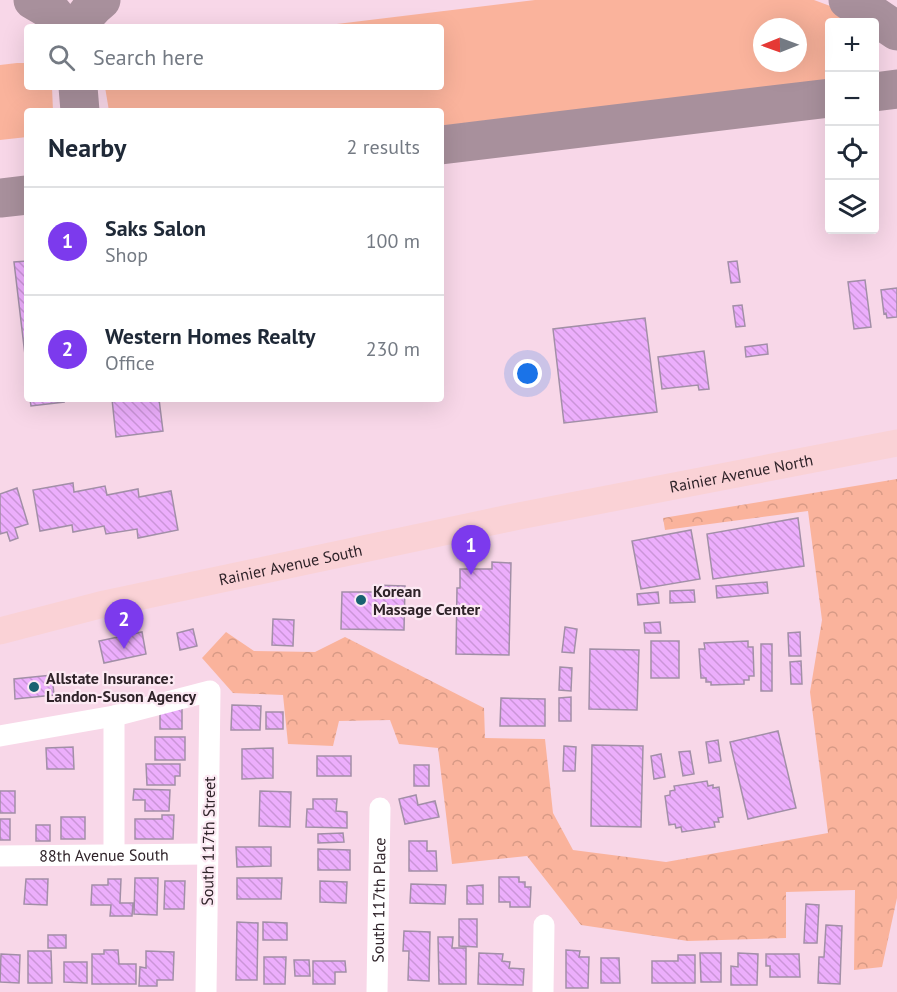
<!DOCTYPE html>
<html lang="en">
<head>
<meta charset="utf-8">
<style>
	:root { --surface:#fff; --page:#f2f2f3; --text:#1f2937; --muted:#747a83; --line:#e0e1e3; --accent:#7c3aed }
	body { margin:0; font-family:"PT Sans",sans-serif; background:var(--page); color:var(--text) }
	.controls { position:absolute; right:18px; top:18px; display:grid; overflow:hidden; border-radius:6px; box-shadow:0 6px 24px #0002 }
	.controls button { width:54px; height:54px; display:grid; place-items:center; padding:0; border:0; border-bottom:2px solid var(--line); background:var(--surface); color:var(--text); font:30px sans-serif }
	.compass { position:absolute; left:753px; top:18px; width:54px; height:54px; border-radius:50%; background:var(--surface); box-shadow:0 6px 24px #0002; rotate:269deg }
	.you { position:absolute; left:528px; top:374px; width:21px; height:21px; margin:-15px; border:4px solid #fff; border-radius:50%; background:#1a73e8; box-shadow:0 0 0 9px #1a73e833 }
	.badge { display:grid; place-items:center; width:39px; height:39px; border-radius:50%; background:var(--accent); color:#fff; font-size:20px; font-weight:700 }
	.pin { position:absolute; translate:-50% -50px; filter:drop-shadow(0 2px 3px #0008) }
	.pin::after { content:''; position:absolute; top:32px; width:21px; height:18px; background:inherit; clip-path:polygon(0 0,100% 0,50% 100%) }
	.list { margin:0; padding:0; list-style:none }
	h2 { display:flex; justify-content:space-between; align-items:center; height:78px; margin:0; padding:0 24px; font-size:26px }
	h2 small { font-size:20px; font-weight:400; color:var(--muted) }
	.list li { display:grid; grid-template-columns:39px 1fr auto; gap:18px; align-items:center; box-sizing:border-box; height:108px; padding:0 24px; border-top:2px solid var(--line) }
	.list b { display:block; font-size:22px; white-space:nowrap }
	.list p { margin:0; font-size:20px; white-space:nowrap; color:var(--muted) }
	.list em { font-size:20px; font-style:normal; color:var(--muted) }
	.icon { flex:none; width:33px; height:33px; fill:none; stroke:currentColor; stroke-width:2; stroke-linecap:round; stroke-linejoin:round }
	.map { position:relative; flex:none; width:897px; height:992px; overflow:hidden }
	.search { position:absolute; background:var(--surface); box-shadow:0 6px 24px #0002; left:24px; top:24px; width:420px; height:66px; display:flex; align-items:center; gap:15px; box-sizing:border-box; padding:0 21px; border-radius:6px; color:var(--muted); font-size:22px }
	.panel { position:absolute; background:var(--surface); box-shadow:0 6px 24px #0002; left:24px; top:108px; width:420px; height:294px; border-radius:6px }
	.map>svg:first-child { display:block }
	.green { fill:#fab39c; fill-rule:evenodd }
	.forest { fill:url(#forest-crowns) }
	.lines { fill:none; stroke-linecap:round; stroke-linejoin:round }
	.taxiway { stroke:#a8909c; stroke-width:39 }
	.building { fill:url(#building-back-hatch); stroke:#a28fa7; stroke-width:1.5 }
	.minor { stroke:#fff; stroke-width:21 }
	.major { stroke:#fad2d6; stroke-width:27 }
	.poi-dot { fill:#186270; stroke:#fce9f3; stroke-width:2 }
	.labels { text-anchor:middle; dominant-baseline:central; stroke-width:4.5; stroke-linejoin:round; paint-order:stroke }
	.street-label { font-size:16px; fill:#2f2329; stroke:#fce9f3 }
	.poi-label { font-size:16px; font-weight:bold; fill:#2f2329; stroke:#fce9f3; text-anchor:start }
</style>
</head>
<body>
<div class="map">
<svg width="897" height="992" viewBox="0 0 897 992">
	<defs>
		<pattern id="forest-crowns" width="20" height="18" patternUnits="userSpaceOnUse" patternTransform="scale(1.5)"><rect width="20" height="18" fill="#fab39c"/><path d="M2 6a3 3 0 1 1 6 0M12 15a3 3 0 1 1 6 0" fill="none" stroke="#d79a86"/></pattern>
		<pattern id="building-back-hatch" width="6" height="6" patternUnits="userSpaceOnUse" patternTransform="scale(1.5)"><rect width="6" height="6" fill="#ecaefc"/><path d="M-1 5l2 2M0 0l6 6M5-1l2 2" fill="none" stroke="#cb95d8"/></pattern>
	</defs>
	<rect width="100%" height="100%" fill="#f8d7e8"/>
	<!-- green -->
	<path class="green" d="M535,0H814L849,13L864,22H830L829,80L441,126V111H109L105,87H441V27H312ZM762,27H798V63H762Z
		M17,63H27V87H52L53,111H27V137L0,140V65Z"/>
	<!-- forest -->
	<path class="forest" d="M897,479V898L882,967L854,970L855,890L786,892V938L688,941L581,925L527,856L452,864L438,748L399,744L390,720L339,721L333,746L288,744L283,695L233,693L202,658L226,632L254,651L315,652L345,637L484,708L485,738L545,739L553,813L573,850L666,862L828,833L810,692L822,620L808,511L665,530L663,518Z"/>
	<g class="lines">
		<!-- taxiway -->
		<path class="taxiway" d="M33,0L50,10L64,27
			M848,0L860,6L897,31
			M80,27C84,16 92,7 101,0
			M78,87L80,111
			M874,92L897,89
			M441,145L830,98
			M0,198L27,195"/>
	</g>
	<!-- building -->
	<path class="building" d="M27,261V372L14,262Z
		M737,261L740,282L731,283L728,262Z
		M865,280L871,327L854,329L848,282Z
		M897,288V317L887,318L886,313L884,314L881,290Z
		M742,305L745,326L736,327L733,306Z
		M645,318L657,412L564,423L553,329Z
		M767,344L768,354L746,357L745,347Z
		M704,351L709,389L699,390L698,385L662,389L658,357Z
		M30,399H63L64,402L31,406Z
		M112,399H159L163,431L116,437Z
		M73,483L74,492L105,486L107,495L138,489L139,497L171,491L178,530L138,538L137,529L106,534L104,526L73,532L72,525L40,531L33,490Z
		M17,488L28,524L15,528L18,538L10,541L7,532L0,534V494Z
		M798,518L804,566L713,579L707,534Z
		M691,530L700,579L641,589L632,541Z
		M492,562L511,563L509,655L456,654L457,588H460V569H492Z
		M767,582L768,593L717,598L716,586Z
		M373,585L405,586L404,630L341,629L342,592H373Z
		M694,590L695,602L670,603V591Z
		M658,592L659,603L638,605L637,594Z
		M273,619L294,620L293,646L272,645Z
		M660,622L661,633H645L644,623Z
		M565,627L577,629L574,653L562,652Z
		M193,629L197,646L180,650L177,633Z
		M142,632L146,654L104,663L99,641Z
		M800,632L801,656H789L788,633Z
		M651,641H679V678H651Z
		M748,641V647H753L754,676H749V680H744V684L711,685V682H706V678H701L699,649H705L704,643Z
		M761,644H772V691H761Z
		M590,649L639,650L637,710L589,709Z
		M801,661L802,684H791L790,662Z
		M560,667L572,668L571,691L559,690Z
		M52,675L54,695L15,699L14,679Z
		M571,697V721H559V698Z
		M501,698L545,699V726H500Z
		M232,705L261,706L260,730H231Z
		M182,708V729H160V709Z
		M266,712H283V729H266Z
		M778,731L796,808L748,819L730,742Z
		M155,737H185V760H155Z
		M718,740L721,761L709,763L706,742Z
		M592,745L643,746L641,827L591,826Z
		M564,746L576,747L575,771H563Z
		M73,747L74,769H47L46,748Z
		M273,748V778L242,779V749Z
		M690,751L694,774L683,776L679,752Z
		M661,754L665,777L654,779L651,756Z
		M317,756H351V776H317Z
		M146,764H180V776H175V785H147Z
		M414,765H429V786H414Z
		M707,781L708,786L713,785V788L719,787L723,817L718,818L719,822H714L715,827L682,832L681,827L676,828L675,824L669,825L665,796L670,795V791L675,790L674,786Z
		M134,789L170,790L169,811H145V800H133Z
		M0,791H15V813H0Z
		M260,791L291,792L290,827L259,826Z
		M416,795L418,805L435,801L439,817L405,824L399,799Z
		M313,799H337L336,811L347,812V828L306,827L307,809H313Z
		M162,815H174L173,839H135V819H162Z
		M61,817H85V839H61Z
		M0,819H10V840H0Z
		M36,825H50V841H36Z
		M343,833L344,842L318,843V834Z
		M409,841H427V851H436L437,871H409Z
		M236,847H271V866L237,867Z
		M318,849L350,850V870H318Z
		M499,877H519V882H525V887H531L530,907H510V902H499Z
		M135,878H158L157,915L134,914Z
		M237,878H282L281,899H237Z
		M26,879H48L47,905L24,904Z
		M108,879H121L120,903H133L132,916H110L111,905H91L92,885H108Z
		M165,881H185L184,909H164Z
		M320,881L347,882L346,903L320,902Z
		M411,884L446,885L445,904L410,903Z
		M483,885V904H467V886Z
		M806,904L819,905L817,943H804Z
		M459,919H477V947L459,946Z
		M237,922L258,923L257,980H236Z
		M263,922L287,923V940H263Z
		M826,925L842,926L840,984L818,983L819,957H824Z
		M404,931L430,932L429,981L408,980L409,951H403Z
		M48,935H66V948H48Z
		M438,937H453L452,948H466V984H439Z
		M104,950H118L119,964H136V984H92V954H104Z
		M566,950L580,951L579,957H589L588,988H566Z
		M28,951H51L52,983H28Z
		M146,951L174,952L173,980H157V986H139L140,967L146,968Z
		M479,953L503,954L502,961L510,962L509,968L524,969L523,985L478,984Z
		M700,953H721V982H701Z
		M738,953L758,954L757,985H731V966L738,967Z
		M1,954L20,955L19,983L0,982Z
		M766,954H799L800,977H770V966H766Z
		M678,955H695V983H652V961H678Z
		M264,957H286L285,984H264Z
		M601,958H619L620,983H601Z
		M294,960H309L310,976H295Z
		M313,961H345L346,972H335V984H313Z
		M64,962H87V983L64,982Z"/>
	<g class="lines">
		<!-- minor -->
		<g class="minor">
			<path d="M0,736L114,716L210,691L206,992"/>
			<path d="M114,855V716"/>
			<path id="s1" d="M0,856L208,854"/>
			<path id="s2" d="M377,992L380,808"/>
			<path d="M543,992L544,925"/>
		</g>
		<!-- major -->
		<path class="major" id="s3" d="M0,631L100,605L302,562L519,516L897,443"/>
	</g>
	<!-- markers -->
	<g class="poi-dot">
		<circle cx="361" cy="600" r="6"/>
		<circle cx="34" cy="687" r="6"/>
	</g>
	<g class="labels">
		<!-- street labels -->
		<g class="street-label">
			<text stroke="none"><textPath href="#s3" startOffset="758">Rainier Avenue North</textPath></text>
			<text stroke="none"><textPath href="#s3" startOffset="298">Rainier Avenue South</textPath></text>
			<text transform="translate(208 841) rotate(-89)">South 117th Street</text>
			<text stroke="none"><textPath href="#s1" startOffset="104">88th Avenue South</textPath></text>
			<text stroke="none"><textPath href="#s2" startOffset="92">South 117th Place</textPath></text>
		</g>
		<!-- poi labels -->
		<g class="poi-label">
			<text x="373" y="591">Korean<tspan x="373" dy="18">Massage Center</tspan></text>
			<text x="46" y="678">Allstate Insurance:<tspan x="46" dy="18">Landon-Suson Agency</tspan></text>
		</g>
	</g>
</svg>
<div class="controls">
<button>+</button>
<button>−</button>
<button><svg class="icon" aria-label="locate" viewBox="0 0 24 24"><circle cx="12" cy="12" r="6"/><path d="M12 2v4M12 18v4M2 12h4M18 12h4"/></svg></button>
<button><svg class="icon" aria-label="layers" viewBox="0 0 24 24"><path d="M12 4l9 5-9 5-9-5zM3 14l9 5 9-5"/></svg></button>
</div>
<svg class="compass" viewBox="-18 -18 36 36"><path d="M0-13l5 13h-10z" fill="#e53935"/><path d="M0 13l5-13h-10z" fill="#747a83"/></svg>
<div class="you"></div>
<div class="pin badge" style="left:471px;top:575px">1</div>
<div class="pin badge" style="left:124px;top:649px">2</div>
<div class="search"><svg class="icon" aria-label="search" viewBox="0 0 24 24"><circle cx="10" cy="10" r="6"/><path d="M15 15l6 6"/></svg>Search here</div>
<section class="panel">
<h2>Nearby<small>2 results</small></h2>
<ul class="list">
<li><span class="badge">1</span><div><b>Saks Salon</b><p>Shop</p></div><em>100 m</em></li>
<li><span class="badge">2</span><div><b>Western Homes Realty</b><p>Office</p></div><em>230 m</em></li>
</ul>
</section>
</div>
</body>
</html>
